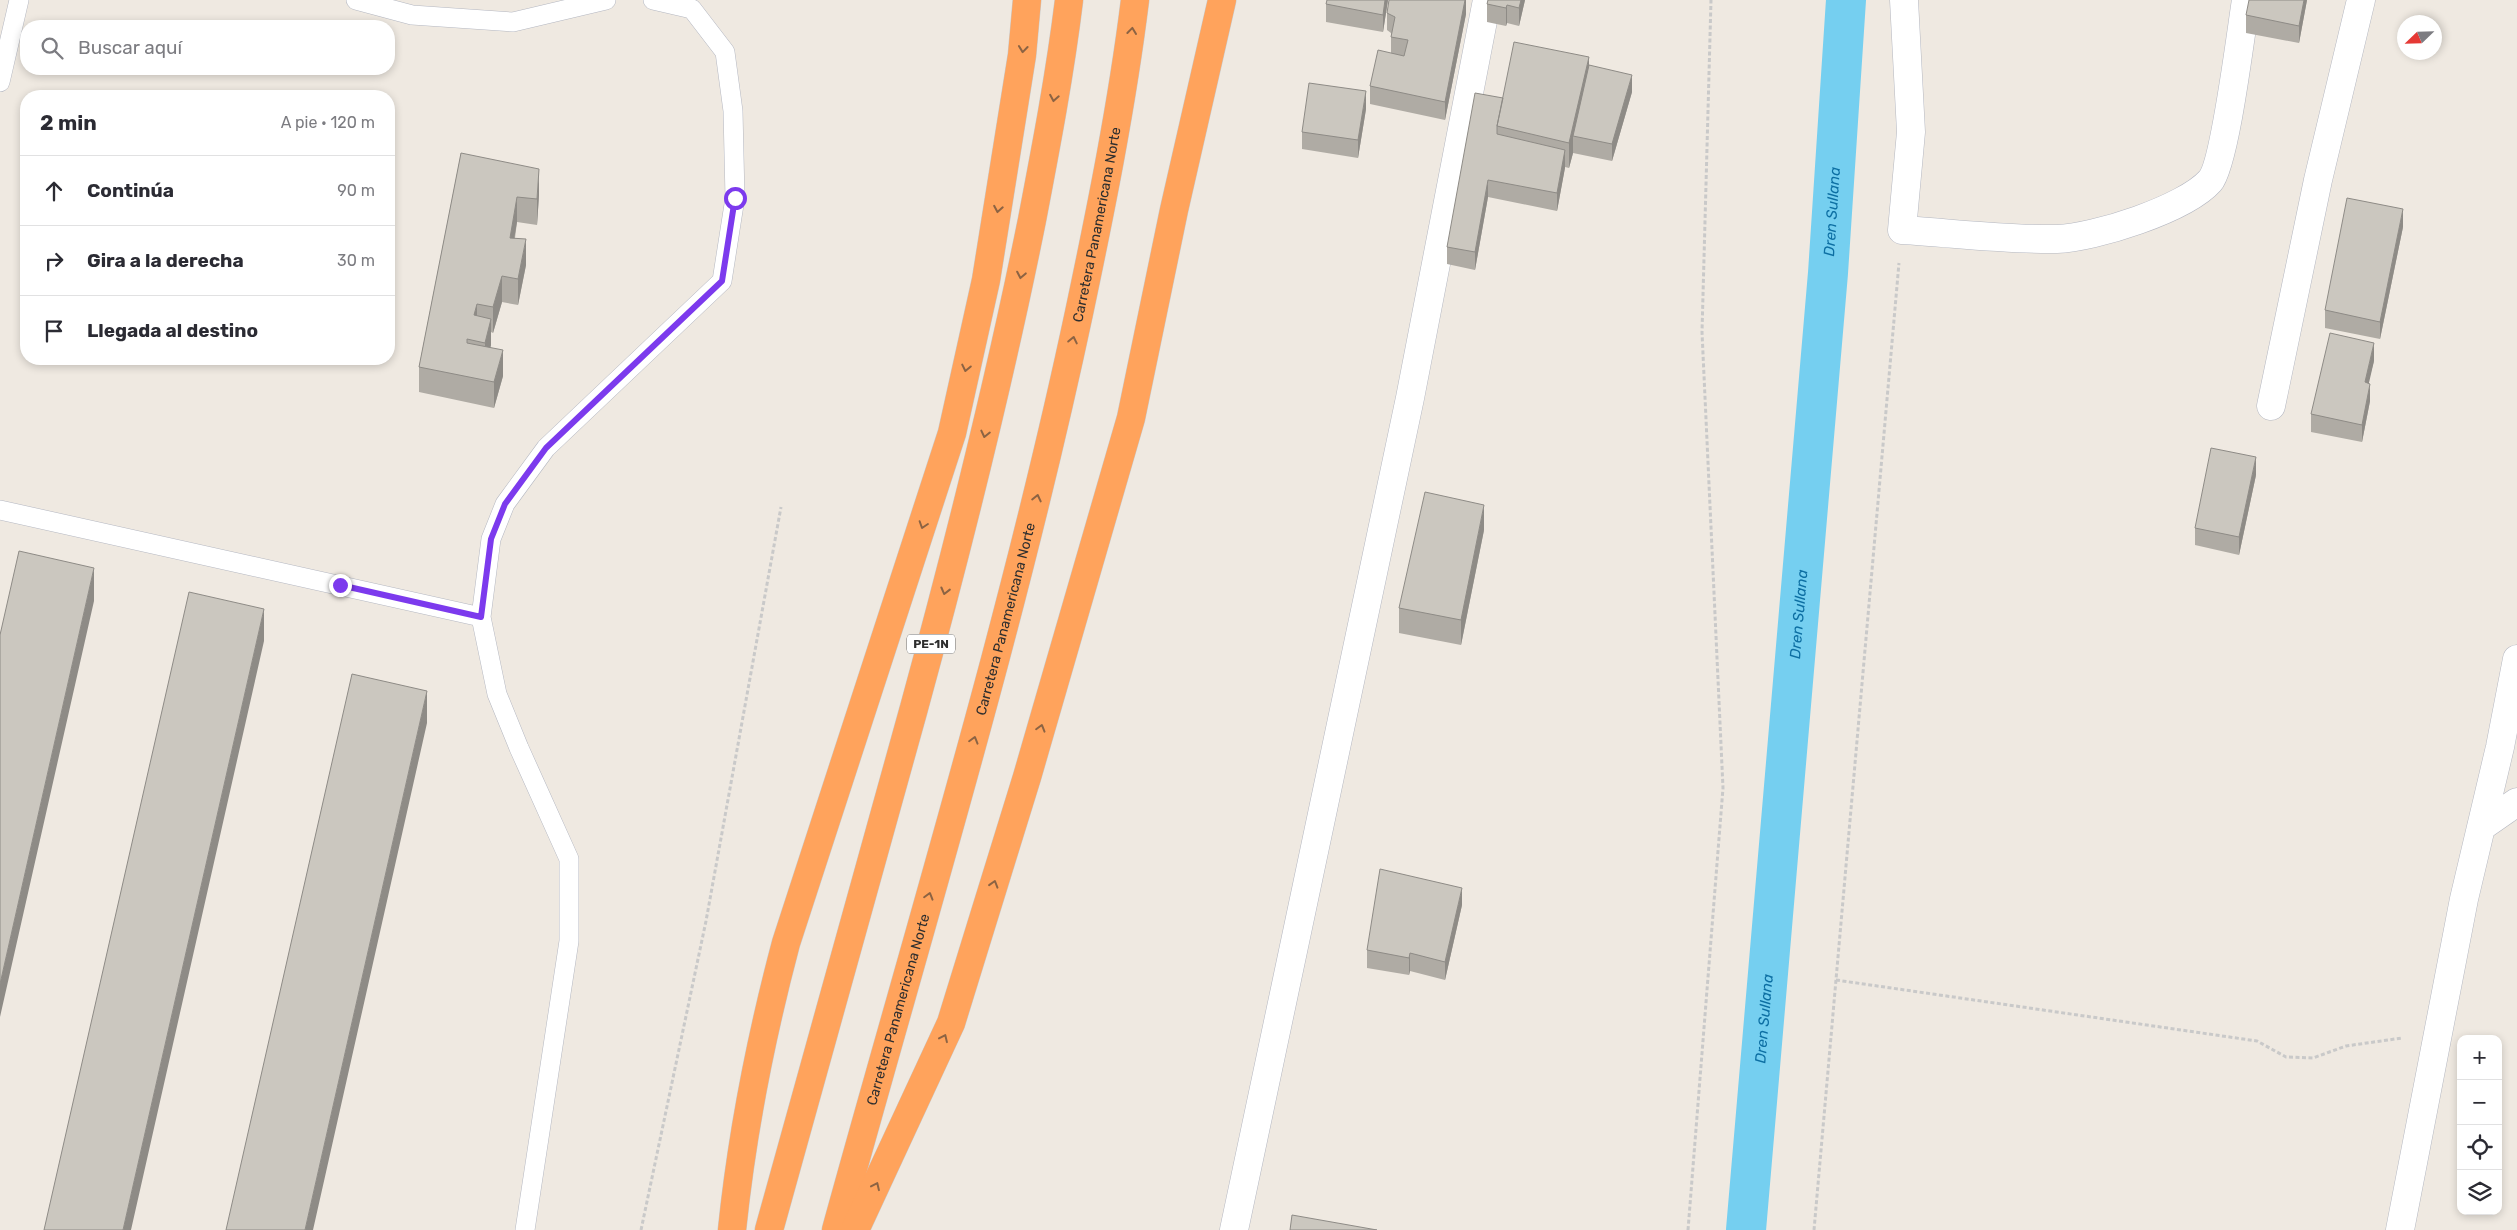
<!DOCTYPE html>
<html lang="es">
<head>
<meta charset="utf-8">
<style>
	:root { --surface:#fff; --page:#f7f7f7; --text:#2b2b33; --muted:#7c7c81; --line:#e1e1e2 }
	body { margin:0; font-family:Rubik,sans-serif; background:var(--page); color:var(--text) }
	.controls { position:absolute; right:15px; bottom:15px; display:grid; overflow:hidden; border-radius:10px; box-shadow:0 2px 8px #0003 }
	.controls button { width:45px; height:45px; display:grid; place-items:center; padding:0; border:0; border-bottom:1px solid var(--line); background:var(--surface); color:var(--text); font:25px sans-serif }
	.compass { position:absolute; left:2397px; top:15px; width:45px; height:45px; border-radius:50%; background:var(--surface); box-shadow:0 2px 8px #0003; rotate:247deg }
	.stop { position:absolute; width:15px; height:15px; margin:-11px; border:4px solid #7c3aed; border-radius:50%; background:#fff }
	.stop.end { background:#7c3aed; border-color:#fff; box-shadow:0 1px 5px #0008 }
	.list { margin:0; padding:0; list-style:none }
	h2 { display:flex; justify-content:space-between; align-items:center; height:65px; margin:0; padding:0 20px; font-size:21px }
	h2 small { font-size:16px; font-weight:400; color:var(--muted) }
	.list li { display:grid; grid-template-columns:32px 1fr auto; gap:15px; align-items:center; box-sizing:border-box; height:70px; padding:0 20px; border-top:1px solid var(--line) }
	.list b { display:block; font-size:19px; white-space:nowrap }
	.list em { font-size:16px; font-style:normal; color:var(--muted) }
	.icon { flex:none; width:28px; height:28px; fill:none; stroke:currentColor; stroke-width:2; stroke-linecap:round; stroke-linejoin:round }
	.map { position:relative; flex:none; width:2517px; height:1230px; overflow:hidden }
	.search { position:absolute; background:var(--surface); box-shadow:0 2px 8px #0003; left:20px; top:20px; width:375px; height:55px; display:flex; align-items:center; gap:12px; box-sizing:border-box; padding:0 18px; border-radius:20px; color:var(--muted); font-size:19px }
	.panel { position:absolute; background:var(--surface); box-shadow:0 2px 8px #0003; left:20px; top:90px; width:375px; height:275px; border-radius:20px }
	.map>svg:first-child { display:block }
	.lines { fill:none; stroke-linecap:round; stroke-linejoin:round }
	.canal { stroke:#75cff0; stroke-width:40 }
	.service-casing { stroke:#b4b7c1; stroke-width:20 }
	.minor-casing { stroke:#b4b7c1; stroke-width:29 }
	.motorway-casing { stroke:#c9c9c9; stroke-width:29 }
	.path { stroke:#c9c9c9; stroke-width:3; stroke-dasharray:4 2.5; stroke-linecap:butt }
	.service { stroke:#fff; stroke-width:19 }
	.minor { stroke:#fff; stroke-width:28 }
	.motorway { stroke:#ffa35c; stroke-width:28 }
	.wall { fill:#afaba4 }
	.shaded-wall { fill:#8e8b86 }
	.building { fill:#cbc7bf; stroke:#8e8b86 }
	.oneway { stroke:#8c6343 }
	.route { stroke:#7c3aed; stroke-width:6 }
	.labels { text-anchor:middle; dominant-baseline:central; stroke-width:4; stroke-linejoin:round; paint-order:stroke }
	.shield { fill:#fff; stroke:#6d6d6d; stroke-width:1 }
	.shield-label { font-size:12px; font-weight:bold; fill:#2e2e2e }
	.street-label { font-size:14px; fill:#2e2e2e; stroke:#fff }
	.water-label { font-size:15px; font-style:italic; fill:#0d6fa3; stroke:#fff }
</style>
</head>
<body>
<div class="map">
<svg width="2517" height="1230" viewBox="0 0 2517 1230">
	<rect width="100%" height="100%" fill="#efe9e1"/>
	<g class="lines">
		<!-- canal -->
		<path class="canal" id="s1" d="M1746,1230L1828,273L1846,0"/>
		<defs>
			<path id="service" d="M356,0L412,15L513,22L606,0
				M0,82L19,0
				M0,510L481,617
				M525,1230L569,941V859L519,748L497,694L481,617L491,539L505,504L546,448L722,281L735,198L733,111L725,52L692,9L653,0"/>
			<path id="minor" d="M1904,0L1911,132L1902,230C1953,233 2006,240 2057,239C2094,238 2185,209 2210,181C2225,164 2241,31 2246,0
				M2271,406L2318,180L2361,0
				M2481,827L2517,802
				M1234,1230L1410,398L1487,0
				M2400,1230L2464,899L2500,747L2517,659"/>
			<g id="motorway">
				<path d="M732,1230C742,1133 761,1037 786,943L952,433L986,280L1022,55L1027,0"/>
				<path d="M769,1230C818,1056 866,882 914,708C958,547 999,384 1032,220C1046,147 1060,74 1069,0"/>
				<path id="s2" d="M836,1230C920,925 1013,623 1079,313C1101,209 1122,105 1135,0"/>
				<path d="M855,1230L951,1023L1027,777L1131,418L1174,210L1222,0"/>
			</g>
		</defs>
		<!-- service casing -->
		<use href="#service" class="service-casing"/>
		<!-- minor casing -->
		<use href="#minor" class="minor-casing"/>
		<!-- motorway casing -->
		<use href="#motorway" class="motorway-casing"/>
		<!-- path -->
		<path class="path" d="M1836,980L2257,1041L2286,1057L2313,1058L2346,1046L2402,1038
			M641,1230L706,921L781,507
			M1688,1230L1723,788L1702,332L1711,0
			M1814,1230L1899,263"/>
		<!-- service -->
		<use href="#service" class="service"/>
		<!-- minor -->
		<use href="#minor" class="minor"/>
		<!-- motorway -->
		<use href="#motorway" class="motorway"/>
	</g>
	<!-- wall -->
	<path class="wall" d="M1327,0H1388L1383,32L1326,22V4Z
		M1466,0V14L1445,120L1370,104V86L1391,53V33L1387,30V13Z
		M1488,0H1525L1519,26L1507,23L1506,26L1487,22V4Z
		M2307,0L2299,43L2246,33V15Z
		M1589,65L1632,92L1612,161L1573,153L1569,168L1565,167L1557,211L1488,197L1475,270L1447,264V247L1503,98Z
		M1366,109L1358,158L1302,149V132Z
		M461,153L539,195L537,225L517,222L515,238L526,265L518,305L502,302L493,333L491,332V345L490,348L503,376L494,408L419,392V367Z
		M2403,227L2380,339L2325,328V310Z
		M2374,361L2368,383L2370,401L2362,442L2311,432V414Z
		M2256,475L2239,555L2195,545V528Z
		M1484,530L1461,645L1399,633V608Z
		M1462,905L1445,980L1410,971L1409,975L1367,968V950Z"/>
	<!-- shaded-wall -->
	<path class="shaded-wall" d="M1385,0H1388L1383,32V15Z
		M1465,0H1466V14L1445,120V102Z
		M1521,0H1525L1519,26V8Z
		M2304,0H2307L2299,43V26Z
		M1507,5V23L1506,26V8Z
		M1589,57V82L1573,136V153L1569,168V143Z
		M1632,75V92L1612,161V144Z
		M1366,91V109L1358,158V140Z
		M1565,150V168L1557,211V193Z
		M539,169V195L537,225V199Z
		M1488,180V197L1475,270V252Z
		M517,197V222L510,263V238Z
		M2403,209V227L2380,339V322Z
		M526,239V265L518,305V279Z
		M502,276V302L493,333V307Z
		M477,304V330L474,315Z
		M491,319V345L485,369V343Z
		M2374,343V361L2365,400V382Z
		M503,350V376L494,408V382Z
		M2370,384V401L2362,442V425Z
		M2256,457V475L2239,555V537Z
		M1484,505V530L1461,645V620Z
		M94,568V601L0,1017V984Z
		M264,609V641L131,1230H123Z
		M427,691V723L313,1230H305Z
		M1462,888V905L1445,980V962Z
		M1410,953V971L1409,975V958Z"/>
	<!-- building -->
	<path class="building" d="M1327,0H1385L1383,15L1326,4Z
		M1389,0H1465L1445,102L1370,86L1378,50L1404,56L1408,40L1391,37L1395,17L1387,13Z
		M1488,0H1521L1519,8L1507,5L1506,8L1487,4Z
		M2249,0H2304L2299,26L2246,15Z
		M1514,42L1589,57L1569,143L1497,126Z
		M1589,65L1632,75L1612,144L1573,136Z
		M1309,83L1366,91L1358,140L1302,132Z
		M1475,93L1503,98L1497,126V134L1565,150L1557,193L1488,180L1475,252L1447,247Z
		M461,153L539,169L537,199L517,197L510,238L526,239L518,279L502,276L493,307L477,304L474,315L491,319L485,343L467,339V343L503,350L494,382L419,367Z
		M2347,198L2403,209L2380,322L2325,310Z
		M2330,333L2374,343L2365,382L2370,384L2362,425L2311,414Z
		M2211,448L2256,457L2239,537L2195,528Z
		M1425,492L1484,505L1461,620L1399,608Z
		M19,551L94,568L0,984V635Z
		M189,592L264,609L123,1230H44Z
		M352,674L427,691L305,1230H226Z
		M1380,869L1462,888L1445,962L1410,953L1409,958L1367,950Z
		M1292,1215L1377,1230H1290Z"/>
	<!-- one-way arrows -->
	<defs><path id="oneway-chevron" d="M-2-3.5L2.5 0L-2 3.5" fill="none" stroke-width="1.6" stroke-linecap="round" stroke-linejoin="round" transform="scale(1.25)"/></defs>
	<g class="oneway">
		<use href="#oneway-chevron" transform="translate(1132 31) rotate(-83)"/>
		<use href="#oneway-chevron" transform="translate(1023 49) rotate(96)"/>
		<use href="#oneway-chevron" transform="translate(1054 98) rotate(100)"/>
		<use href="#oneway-chevron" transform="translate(998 209) rotate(100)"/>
		<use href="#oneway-chevron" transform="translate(1021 275) rotate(101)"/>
		<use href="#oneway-chevron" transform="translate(1073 340) rotate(-78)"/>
		<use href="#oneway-chevron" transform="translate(966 368) rotate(102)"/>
		<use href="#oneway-chevron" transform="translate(985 434) rotate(103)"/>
		<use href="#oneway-chevron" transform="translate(1037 498) rotate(-77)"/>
		<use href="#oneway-chevron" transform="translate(923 525) rotate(108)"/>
		<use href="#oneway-chevron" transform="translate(945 591) rotate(104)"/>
		<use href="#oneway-chevron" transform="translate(1041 728) rotate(-74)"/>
		<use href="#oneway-chevron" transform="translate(974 740) rotate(-74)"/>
		<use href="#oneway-chevron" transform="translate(994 884) rotate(-73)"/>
		<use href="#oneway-chevron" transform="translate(929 896) rotate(-74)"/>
		<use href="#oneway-chevron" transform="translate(944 1038) rotate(-65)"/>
		<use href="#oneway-chevron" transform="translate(876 1186) rotate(-65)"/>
	</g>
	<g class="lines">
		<!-- route -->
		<path class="route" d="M340,585L481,617L491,539L505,504L546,448L722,281L735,198"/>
	</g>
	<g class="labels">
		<!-- shield labels -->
		<rect class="shield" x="907" y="634.5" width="48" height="19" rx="4"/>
		<g class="shield-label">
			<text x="931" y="644">PE-1N</text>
		</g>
		<!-- street labels -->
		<g class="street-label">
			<text stroke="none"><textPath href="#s2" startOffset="1039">Carretera Panamericana Norte</textPath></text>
			<text stroke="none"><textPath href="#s2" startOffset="634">Carretera Panamericana Norte</textPath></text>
			<text stroke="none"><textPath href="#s2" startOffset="229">Carretera Panamericana Norte</textPath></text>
		</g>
		<!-- water labels -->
		<g class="water-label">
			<text stroke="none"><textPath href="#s1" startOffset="1022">Dren Sullana</textPath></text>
			<text stroke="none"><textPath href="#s1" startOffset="618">Dren Sullana</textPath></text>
			<text stroke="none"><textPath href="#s1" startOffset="212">Dren Sullana</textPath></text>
		</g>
	</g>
</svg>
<div class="controls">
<button>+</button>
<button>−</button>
<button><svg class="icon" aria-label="locate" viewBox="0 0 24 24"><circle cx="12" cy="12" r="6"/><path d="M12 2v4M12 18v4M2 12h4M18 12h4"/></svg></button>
<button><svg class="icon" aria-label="layers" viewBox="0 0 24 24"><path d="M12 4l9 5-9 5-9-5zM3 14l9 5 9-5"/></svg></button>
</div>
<svg class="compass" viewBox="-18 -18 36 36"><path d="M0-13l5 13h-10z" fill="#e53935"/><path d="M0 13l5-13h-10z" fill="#7c7c81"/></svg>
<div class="stop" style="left:735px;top:198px"></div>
<div class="stop end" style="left:340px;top:585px"></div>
<div class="search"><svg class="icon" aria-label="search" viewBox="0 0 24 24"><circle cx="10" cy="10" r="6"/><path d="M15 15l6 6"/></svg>Buscar aquí</div>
<section class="panel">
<h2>2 min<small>A pie · 120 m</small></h2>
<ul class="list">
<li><svg class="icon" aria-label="ahead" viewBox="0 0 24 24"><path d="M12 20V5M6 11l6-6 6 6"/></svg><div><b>Continúa</b></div><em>90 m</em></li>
<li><svg class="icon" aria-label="right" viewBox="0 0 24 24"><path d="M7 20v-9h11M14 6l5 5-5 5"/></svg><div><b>Gira a la derecha</b></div><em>30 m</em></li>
<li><svg class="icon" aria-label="arrive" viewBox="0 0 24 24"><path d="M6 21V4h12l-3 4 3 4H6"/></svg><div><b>Llegada al destino</b></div></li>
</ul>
</section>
</div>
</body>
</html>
